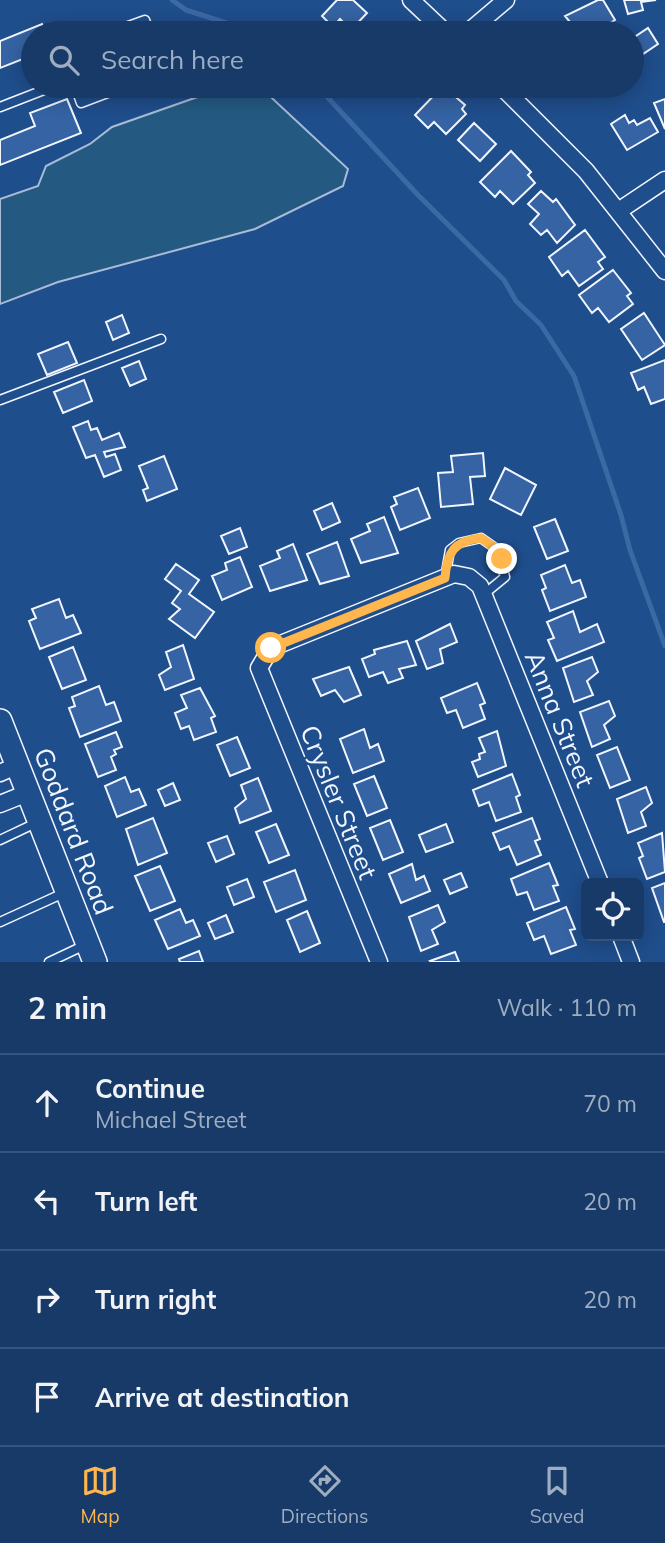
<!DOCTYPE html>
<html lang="en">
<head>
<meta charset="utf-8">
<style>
	:root { --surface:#173a69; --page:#20416f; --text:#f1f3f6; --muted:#9eadc0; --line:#36547d; --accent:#ffb74d }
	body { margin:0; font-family:Mulish,sans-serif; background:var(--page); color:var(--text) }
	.controls { position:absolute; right:21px; bottom:21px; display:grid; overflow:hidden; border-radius:10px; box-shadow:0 4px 18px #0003 }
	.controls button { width:63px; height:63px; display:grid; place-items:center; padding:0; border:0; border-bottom:2px solid var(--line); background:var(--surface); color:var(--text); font:35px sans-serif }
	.stop { position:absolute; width:21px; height:21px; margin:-16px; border:5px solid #ffb74d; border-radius:50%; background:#fff }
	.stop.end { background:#ffb74d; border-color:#fff; box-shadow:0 2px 7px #0008 }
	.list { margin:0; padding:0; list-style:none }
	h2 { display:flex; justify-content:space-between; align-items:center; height:91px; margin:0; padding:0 28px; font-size:30px }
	h2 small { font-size:23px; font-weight:400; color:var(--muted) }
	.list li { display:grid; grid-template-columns:46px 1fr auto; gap:21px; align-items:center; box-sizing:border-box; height:98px; padding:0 28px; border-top:2px solid var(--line) }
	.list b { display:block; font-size:26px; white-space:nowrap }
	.list p { margin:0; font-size:23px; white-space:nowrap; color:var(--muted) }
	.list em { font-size:23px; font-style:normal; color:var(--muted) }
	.icon { flex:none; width:38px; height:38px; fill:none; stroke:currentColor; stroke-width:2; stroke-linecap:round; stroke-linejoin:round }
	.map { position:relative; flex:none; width:665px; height:962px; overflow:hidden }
	.search { position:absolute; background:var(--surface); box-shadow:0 4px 18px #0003; left:21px; right:21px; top:21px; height:77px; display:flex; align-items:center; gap:18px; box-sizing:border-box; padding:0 24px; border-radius:38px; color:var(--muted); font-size:26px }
	.sheet { height:483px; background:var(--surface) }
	nav { display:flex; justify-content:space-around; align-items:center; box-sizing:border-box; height:98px; border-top:2px solid var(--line); background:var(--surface); font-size:19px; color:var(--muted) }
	nav a { display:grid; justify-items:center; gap:4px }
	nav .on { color:var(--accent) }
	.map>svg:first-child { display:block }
	.green { fill:#245a82; stroke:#a8bbd7; stroke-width:2 }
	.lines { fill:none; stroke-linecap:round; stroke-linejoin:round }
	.stream { stroke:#3b69a3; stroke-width:5 }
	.building { fill:#3563a3; stroke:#f2f6ff; stroke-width:2 }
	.service-casing { stroke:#f2f6ff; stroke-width:11 }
	.minor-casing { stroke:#f2f6ff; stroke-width:19 }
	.secondary-casing { stroke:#f2f6ff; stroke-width:26 }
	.service { stroke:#1f4e8c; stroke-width:8 }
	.minor { stroke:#1f4e8c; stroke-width:16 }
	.secondary { stroke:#1f4e8c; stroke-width:23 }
	.route { stroke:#ffb74d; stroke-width:9 }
	.labels { text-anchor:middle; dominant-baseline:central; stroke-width:5; stroke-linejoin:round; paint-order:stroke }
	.street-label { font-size:26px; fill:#f2f6ff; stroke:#1f4e8c }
</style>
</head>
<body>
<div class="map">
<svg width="665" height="962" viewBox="0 0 665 962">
	<rect width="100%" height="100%" fill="#1f4e8c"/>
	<!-- green -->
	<path class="green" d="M217,86H259L348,169L343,186L255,229L58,282L0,304V199L38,186L46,166L90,144L112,127L206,94Z"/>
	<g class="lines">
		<!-- stream -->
		<path class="stream" d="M172,0L186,10L258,33
			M317,86L418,195L504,280L516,301L541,325L574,376L621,515L630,550L665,646"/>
	</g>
	<!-- building -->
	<path class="building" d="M337,0H353L367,13L351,30L340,19L333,27L322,16Z
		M598,0H603L615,20L598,30L600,33H579L565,16Z
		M624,0H656L641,2L643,10L628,14Z
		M42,24L45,33H33V55L0,68V41Z
		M648,28L658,44L643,54L633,38Z
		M405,86H428L418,97Z
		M443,86L465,105L462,109L466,114L446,134L434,122L428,128L415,115Z
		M67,99L81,133L0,165V140L35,126L30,113Z
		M665,99V129L654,103Z
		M625,115L629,123L634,120L637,125L650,118L658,132L627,150L611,124Z
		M474,123L496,144L480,161L458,140Z
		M511,151L531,172L528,175L535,183L513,204L500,191L495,197L480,182Z
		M541,191L553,202L556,199L575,225L557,243L547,230L541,235L530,224L539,214L528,204Z
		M585,230L605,257L598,262L603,269L579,286L568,271L562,276L549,257Z
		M613,270L631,293L627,296L633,304L609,322L598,308L592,313L579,295Z
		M644,313L665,345L642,360L621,329Z
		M122,315L129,333L113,340L106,322Z
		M68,342L77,363L47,375L38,354Z
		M665,360V399L651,404L644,387L638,390L631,373Z
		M139,361L146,379L130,386L122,368Z
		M84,380L92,401L63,413L54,392Z
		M88,421L91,430L97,428L102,440L119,433L125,447L104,452L106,457L115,454L121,470L104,477L95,455L86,458L73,427Z
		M483,453L485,476L470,477L473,504L441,507L438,473L453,472L451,456Z
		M164,456L177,489L147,501L143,490L148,488L139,466Z
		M505,468L536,485L521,515L490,499Z
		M418,488L430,518L400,530L391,507L397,504L394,497Z
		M332,503L340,522L322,530L314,511Z
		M384,517L398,553L361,563L351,539L370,531L367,524Z
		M555,519L568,551L547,559L534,527Z
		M240,528L247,547L229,554L221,536Z
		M337,542L349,576L320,584L307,554Z
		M293,544L307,580L270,591L260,566L280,558L277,551Z
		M240,557L252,587L222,600L212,576L227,570L225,563Z
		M176,564L199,580L189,594L214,612L195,638L169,619L180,609L172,603L181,591L165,579Z
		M565,565L572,583L580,580L586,597L550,611L542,590L546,588L541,575Z
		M59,599L66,618L73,615L81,633L40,649L29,621L36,618L32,609Z
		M573,611L580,632L597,624L604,642L557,661L548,640L554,638L547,622Z
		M450,624L457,642L440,649L443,663L427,669L416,641Z
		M407,641L416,665L399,669L403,678L388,683L383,672L369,677L362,659L375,654L374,650Z
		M183,645L194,679L165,690L159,675L171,667L166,652Z
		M73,647L86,680L62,689L49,657Z
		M592,657L598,672L587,681L593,695L574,702L563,668Z
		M349,667L361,695L344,702L335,690L321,696L313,679Z
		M477,683L485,703L480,705L485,719L463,728L456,710L447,713L441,698Z
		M99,686L106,705L114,702L121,721L80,737L69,708L75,706L72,697Z
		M200,688L215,716L211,718L216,732L194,740L189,726L181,729L175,713L187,708L181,695Z
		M609,701L615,716L604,725L610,739L592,747L580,712Z
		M364,729L370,748L378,744L384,761L353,773L340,739Z
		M497,731L506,766L478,777L472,762L480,759L479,754L485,752L479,738Z
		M116,732L122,747L114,750L116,754L111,757L116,770L98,777L85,744Z
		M237,737L250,768L230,776L217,745Z
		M617,747L630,780L610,788L597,755Z
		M512,774L520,795L516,797L521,812L496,821L489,802L479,806L473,790Z
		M374,776L387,808L367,816L354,784Z
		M125,777L131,792L139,789L146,805L117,817L105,786Z
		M258,778L271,811L240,823L235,808L246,799L241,785Z
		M173,783L180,800L165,806L158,790Z
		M646,787L652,803L641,812L646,826L628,833L617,799Z
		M153,818L167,853L138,865L126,829Z
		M532,818L540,839L535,841L541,855L517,865L509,846L500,850L493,833Z
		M390,820L403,852L383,860L370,828Z
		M276,824L289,855L269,863L256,832Z
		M446,824L453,842L426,852L419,835Z
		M662,833L665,872L647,879L639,858L643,856L638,843Z
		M227,836L234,854L216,862L208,843Z
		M549,863L558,885L553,886L559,901L534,910L527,892L517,895L511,879Z
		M412,864L416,880L424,876L430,891L401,903L389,874Z
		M160,866L175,901L150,911L135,876Z
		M295,870L306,900L276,912L264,882Z
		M461,873L467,887L450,894L444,880Z
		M247,879L254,897L234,905L227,887Z
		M665,883V922H664L652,888Z
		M438,905L445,922L432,930L438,944L421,951L409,917Z
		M566,907L575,929L570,930L576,945L551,954L544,936L534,940L527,923Z
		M180,909L186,923L193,920L200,936L168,949L155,920Z
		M307,911L320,943L300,952L287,920Z
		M226,915L233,932L215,939L208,923Z
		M199,951L203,962H180L179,959Z
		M455,952L459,962H431L430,961Z"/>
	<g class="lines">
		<defs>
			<path id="service" d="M109,33L145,20L150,33
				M75,86L81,103L126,86
				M0,107L54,86
				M0,400L161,339
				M445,578L450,550L459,543L481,538L498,550L505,577L483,595
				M0,840L38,822
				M0,922L66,892
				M49,962L85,945"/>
			<path id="minor" d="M411,0L446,33
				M467,33L506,0
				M501,86L586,171L665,271
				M620,210L665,180
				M0,773L18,765
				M0,804L30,792
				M621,936L631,962
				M379,962L259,668L271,648L454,574L469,577L480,586L600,883"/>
			<path id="secondary" d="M0,721L95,962"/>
		</defs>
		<!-- service casing -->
		<use href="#service" class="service-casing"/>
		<!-- minor casing -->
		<use href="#minor" class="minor-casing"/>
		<!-- secondary casing -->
		<use href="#secondary" class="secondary-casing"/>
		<!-- service -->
		<use href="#service" class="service"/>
		<!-- minor -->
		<use href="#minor" class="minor"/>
		<!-- secondary -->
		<use href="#secondary" class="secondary"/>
	</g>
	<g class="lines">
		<!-- route -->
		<path class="route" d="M271,648L445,578C447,552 454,541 481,538L498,550L502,559"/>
	</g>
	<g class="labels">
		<!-- street labels -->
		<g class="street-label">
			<text transform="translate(560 719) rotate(68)">Anna Street</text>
			<text transform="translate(339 802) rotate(68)">Crysler Street</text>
			<text transform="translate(74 831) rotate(69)">Goddard Road</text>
		</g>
	</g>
</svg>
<div class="controls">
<button><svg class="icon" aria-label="locate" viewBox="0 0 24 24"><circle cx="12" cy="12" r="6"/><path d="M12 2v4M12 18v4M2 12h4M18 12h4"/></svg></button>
</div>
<div class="stop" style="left:271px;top:648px"></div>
<div class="stop end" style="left:502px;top:559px"></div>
<div class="search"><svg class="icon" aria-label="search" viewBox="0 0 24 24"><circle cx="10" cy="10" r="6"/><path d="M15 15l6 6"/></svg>Search here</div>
</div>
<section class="sheet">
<h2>2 min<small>Walk · 110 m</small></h2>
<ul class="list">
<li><svg class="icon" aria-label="ahead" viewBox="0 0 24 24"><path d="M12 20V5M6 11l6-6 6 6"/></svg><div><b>Continue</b><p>Michael Street</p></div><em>70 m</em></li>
<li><svg class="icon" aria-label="left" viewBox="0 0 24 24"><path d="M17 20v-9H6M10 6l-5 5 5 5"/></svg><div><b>Turn left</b></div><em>20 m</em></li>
<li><svg class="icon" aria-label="right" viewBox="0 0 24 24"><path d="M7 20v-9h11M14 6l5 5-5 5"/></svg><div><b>Turn right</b></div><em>20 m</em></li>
<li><svg class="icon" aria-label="arrive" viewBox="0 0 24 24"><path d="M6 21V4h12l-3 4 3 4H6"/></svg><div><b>Arrive at destination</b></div></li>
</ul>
</section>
<nav>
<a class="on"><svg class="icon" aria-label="map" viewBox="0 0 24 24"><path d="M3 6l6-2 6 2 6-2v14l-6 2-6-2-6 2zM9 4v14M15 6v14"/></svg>Map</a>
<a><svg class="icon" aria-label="directions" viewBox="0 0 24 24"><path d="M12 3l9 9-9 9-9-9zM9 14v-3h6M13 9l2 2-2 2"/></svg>Directions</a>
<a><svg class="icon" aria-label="saved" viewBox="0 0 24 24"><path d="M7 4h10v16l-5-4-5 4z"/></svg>Saved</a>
</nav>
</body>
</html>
